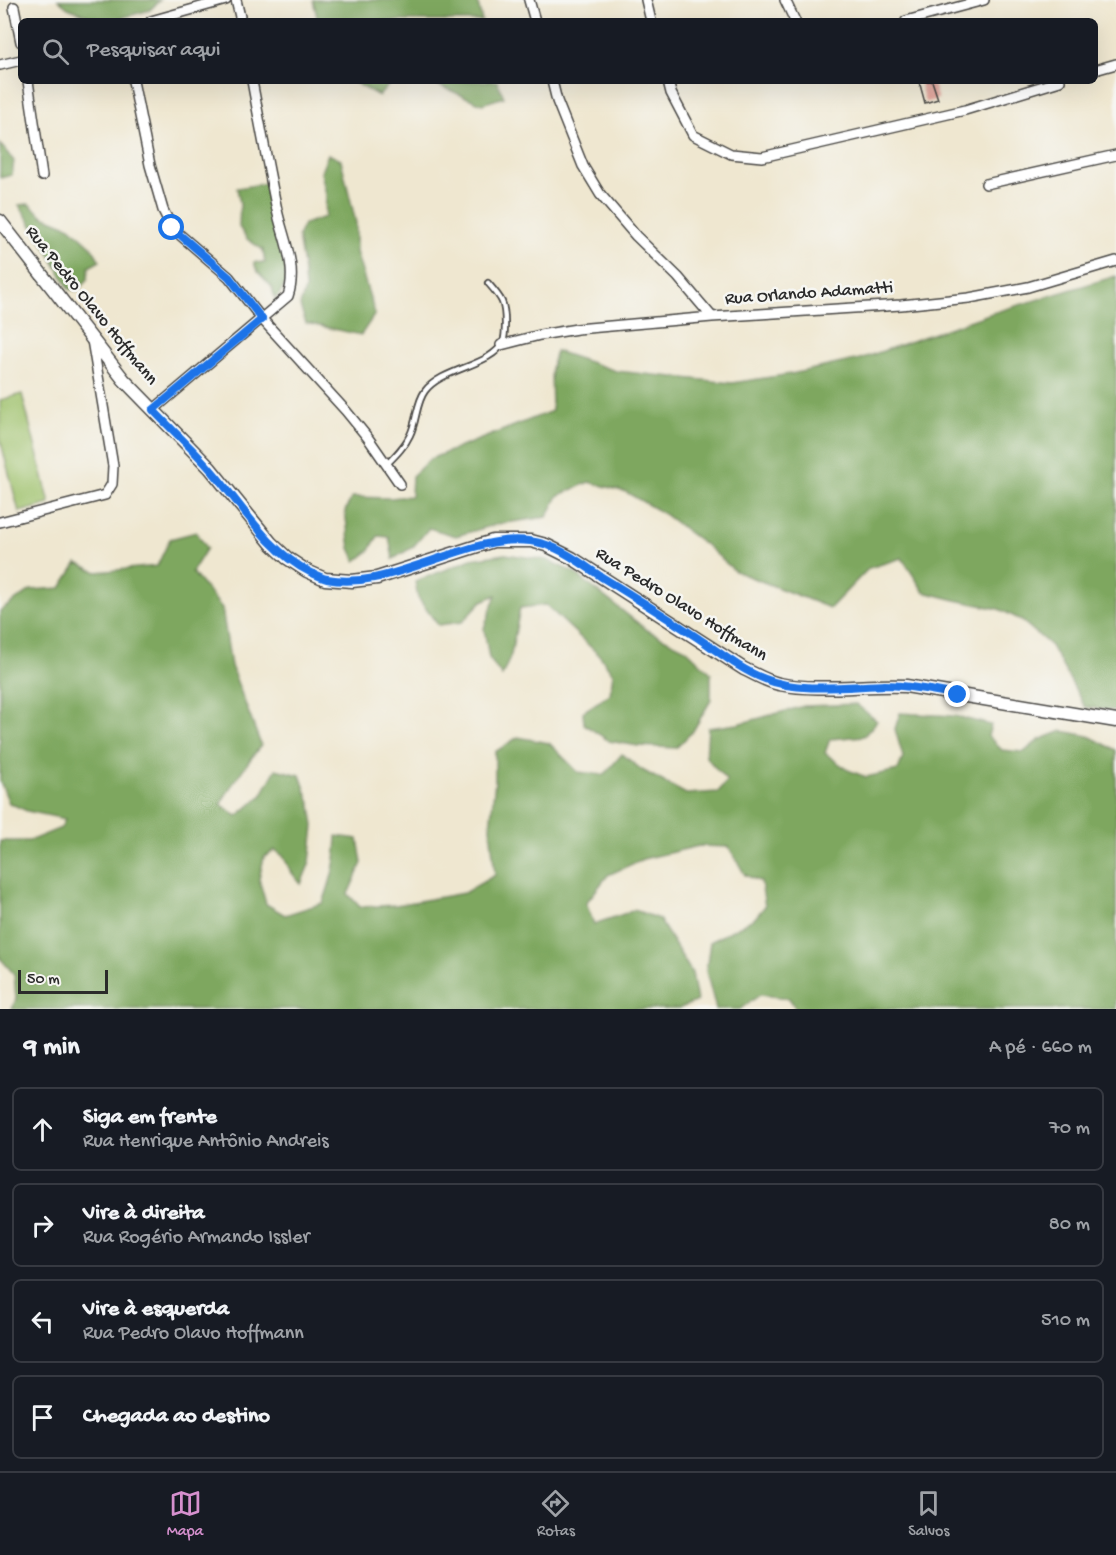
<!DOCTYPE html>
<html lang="pt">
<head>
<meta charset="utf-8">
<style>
	:root { --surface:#171b24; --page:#20242c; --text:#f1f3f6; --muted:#9ea1a6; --line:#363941; --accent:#d690ce }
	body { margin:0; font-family:"Gochi Hand",sans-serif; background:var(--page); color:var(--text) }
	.scale { position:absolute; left:18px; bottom:15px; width:90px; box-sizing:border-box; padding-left:6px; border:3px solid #2b2b2b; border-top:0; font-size:16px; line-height:21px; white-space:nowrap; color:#2b2b2b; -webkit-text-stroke:4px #f6f6f2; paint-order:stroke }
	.stop { position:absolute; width:18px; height:18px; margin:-14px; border:4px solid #1a73e8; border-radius:50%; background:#fff }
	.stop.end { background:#1a73e8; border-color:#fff; box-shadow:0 2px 6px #0008 }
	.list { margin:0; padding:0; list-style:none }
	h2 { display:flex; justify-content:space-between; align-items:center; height:78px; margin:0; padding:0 24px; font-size:26px }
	h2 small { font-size:20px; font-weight:400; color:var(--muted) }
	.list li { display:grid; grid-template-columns:39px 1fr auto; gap:18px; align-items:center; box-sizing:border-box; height:84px; margin:0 12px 12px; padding:0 12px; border:2px solid var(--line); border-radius:9px }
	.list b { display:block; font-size:22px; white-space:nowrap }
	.list p { margin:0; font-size:20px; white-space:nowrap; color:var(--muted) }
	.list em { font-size:20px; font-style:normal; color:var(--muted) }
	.icon { flex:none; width:33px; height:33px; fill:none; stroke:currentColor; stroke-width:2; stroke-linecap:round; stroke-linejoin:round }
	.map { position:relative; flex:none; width:1116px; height:1009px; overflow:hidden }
	.search { position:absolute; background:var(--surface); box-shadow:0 6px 24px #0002; left:18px; right:18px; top:18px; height:66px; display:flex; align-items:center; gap:15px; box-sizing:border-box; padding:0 21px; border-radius:9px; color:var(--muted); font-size:22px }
	.sheet { height:462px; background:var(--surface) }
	nav { display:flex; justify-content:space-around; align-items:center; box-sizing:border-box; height:84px; border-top:2px solid var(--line); background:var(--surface); font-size:16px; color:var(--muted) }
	nav a { display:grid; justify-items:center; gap:3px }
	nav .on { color:var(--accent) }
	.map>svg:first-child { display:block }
	.green { fill:#9ec16a; stroke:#64764a; stroke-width:1.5 }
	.forest { fill:#7ea75e; stroke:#546944; stroke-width:1.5 }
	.building { fill:#de978d }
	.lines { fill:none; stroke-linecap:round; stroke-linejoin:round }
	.service-casing { stroke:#484744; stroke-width:8 }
	.minor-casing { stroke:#484744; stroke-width:12 }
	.tertiary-casing { stroke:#484744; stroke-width:15 }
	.service { stroke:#fff; stroke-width:4.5 }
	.minor { stroke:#fff; stroke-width:9 }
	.tertiary { stroke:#fff; stroke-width:12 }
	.route { stroke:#1a73e8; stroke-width:8 }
	.labels { text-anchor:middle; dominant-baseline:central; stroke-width:5; stroke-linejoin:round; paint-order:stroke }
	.street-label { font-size:18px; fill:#2b2b2b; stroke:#f6f6f2 }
</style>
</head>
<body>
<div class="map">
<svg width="1116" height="1009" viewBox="0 0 1116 1009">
	<rect width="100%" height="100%" fill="#f6f6f2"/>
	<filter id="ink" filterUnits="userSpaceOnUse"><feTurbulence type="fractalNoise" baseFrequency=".0167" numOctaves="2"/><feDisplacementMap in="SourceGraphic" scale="12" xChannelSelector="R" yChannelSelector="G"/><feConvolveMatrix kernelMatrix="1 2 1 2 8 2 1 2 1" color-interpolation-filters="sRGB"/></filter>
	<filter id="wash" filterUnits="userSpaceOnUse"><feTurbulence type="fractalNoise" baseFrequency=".008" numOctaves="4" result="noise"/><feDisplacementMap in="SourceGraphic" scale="24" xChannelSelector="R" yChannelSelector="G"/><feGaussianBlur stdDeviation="1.35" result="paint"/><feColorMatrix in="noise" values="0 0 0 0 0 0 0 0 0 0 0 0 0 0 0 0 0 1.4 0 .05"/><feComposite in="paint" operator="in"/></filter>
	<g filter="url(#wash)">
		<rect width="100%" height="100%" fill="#efe7d0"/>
		<!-- green -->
		<path class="green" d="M22,394L50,504L19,512L0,439V400Z"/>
		<!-- forest -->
		<path class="forest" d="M58,0H160L150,10L110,21H101L68,8Z
			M313,0H477L482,21H318Z
			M352,81H392L379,96Z
			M434,81H497L504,97L482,104L438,85Z
			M0,144L14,161L12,175L0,178Z
			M328,154L341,160L356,223V252L375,314L361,335L306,323L300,306L305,289L303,265L298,236L304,224L325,217L326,195L321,172Z
			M267,183L286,269L285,284L281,292L275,299L272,287L257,271L254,262L265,263L263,250L247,239L239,227L240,204L237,188Z
			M29,204L43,216L70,227L91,246L100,261L89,267L88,279L78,291L69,289L48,251L19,205Z
			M1116,276V711L1085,707L1051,646L1021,620L999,609L955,600L924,592L902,558L869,568L830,608L735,571L707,546L664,514L626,492L589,482L558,496L547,517L498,524L456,536L429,528L413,547L393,559L389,537L378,536L369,551L356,561L350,548L345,511L352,497L390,498L411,496L412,476L430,459L552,411L551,368L556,351L616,371L732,383L791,374L860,359L989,314Z
			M196,532L207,548L192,572L222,608L231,666L261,745C247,765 232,782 221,804L237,816L261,796L276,769L300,775L311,806L314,826L310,862L301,884L292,873L283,856L275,850L264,857L259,879L266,904L285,915L323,903C332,878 336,863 337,836L358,839L362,863L348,894L360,907L396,905L464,893L495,875L490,827L495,781V752L518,737L549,743L578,772L604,775L622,754L642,770L686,794L718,792L727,781L706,757L708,728L738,724L804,706L856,704L877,721L864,736L830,739L825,753L848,770L866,777L898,770L903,757L895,729L900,713L955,716L991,725L988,736L1002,750L1024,752L1039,740L1062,731L1089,736L1116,750V1009H796L789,998L760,995L740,1009H716L706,971L710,942L755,918L765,906L761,882L745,875L729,847L699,846L643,859L608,875L586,903L594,924L635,910L659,919L692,973L697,1001L678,1009H12L16,999L14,974L0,958V841H29L61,828L65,819L27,811L9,803L0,781V611L31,590L61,588L77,563L97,572L157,566L170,539Z
			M505,554L547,560L573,572L647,630L686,649L711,673V700L693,731L676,748L638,746L609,741L584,724L583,712L610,694L613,674L600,656L546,605L520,608L511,655L502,676L489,658L484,628L496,595L482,601L462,622L438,625L418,598L415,581L445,570L471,559Z"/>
		<g id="blocks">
			<!-- building -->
			<path class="building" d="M919,81H932L938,99L925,103Z"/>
		</g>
	</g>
	<g filter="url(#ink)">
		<use href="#blocks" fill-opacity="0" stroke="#484744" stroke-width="1.5"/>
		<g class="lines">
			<defs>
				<path id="service" d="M387,464C396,455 405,446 410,435C417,421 416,403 425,391C442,368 492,366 503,342C505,337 505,330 505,324C505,302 502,299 488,283"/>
				<path id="minor" d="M236,0L241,21
					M529,0L535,21
					M646,0L651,21
					M785,0L795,21
					M14,7L21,42
					M151,21L226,0
					M906,21L984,0
					M0,65L21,60
					M1095,70L1116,64
					M28,81L42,176
					M133,81L150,165L163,210L172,228L229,277L262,319L346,411L368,438L400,484
					M552,81L557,101L583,166L600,194L636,236L678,277L712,317
					M668,81L671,93L693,135L731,154L762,157L965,110L1060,81
					M986,184L1116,155
					M501,345L540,335L577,329L712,317L901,305L969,298L1028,287L1116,261
					M153,410L288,296C298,267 283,238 277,210C268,167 260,124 252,81
					M0,522L105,495L112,484L113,466L92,340"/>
				<path id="tertiary" d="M0,221L124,380L210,468L271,543L287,558L307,571L325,579L352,581L377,578L493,541H531L546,545L572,558L744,669C755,674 766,681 779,684C821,692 864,684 906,686L1116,721"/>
			</defs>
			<!-- service casing -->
			<use href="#service" class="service-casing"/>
			<!-- minor casing -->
			<use href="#minor" class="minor-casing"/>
			<!-- tertiary casing -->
			<use href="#tertiary" class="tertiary-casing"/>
			<!-- service -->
			<use href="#service" class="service"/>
			<!-- minor -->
			<use href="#minor" class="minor"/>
			<!-- tertiary -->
			<use href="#tertiary" class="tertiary"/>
		</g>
	</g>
	<g class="lines" filter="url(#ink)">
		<!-- route -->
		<path class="route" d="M172,228L229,277L262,319L153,410C172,430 193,449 211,470C242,505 267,551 310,572C316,575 322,578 327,579C363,586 397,572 431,561C467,549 505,533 544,544C564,550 582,564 600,576C633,596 666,617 698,638C719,652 741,670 765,679C799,693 848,686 885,685C909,685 934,691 958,695"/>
	</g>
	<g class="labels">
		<!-- street labels -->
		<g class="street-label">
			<text transform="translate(809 294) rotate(-4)">Rua Orlando Adamatti</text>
			<text transform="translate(91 306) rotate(51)">Rua Pedro Olavo Hoffmann</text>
			<text transform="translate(681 605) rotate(32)">Rua Pedro Olavo Hoffmann</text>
		</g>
	</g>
</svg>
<div class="scale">50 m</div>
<div class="stop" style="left:172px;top:228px"></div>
<div class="stop end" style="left:958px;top:695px"></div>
<div class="search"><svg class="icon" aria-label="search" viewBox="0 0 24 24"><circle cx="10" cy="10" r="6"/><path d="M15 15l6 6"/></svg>Pesquisar aqui</div>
</div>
<section class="sheet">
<h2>9 min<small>A pé · 660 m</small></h2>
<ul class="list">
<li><svg class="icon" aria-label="ahead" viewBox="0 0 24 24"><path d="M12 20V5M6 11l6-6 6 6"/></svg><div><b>Siga em frente</b><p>Rua Henrique Antônio Andreis</p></div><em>70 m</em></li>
<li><svg class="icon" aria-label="right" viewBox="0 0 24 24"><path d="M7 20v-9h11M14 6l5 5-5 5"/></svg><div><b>Vire à direita</b><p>Rua Rogério Armando Issler</p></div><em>80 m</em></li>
<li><svg class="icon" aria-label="left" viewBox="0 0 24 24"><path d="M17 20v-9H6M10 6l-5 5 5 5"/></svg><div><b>Vire à esquerda</b><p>Rua Pedro Olavo Hoffmann</p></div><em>510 m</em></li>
<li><svg class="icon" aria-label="arrive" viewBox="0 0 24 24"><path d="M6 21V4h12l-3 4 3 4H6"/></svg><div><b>Chegada ao destino</b></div></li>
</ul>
</section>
<nav>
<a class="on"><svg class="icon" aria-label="map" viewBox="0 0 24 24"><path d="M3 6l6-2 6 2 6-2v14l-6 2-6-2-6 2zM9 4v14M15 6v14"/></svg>Mapa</a>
<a><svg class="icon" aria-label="directions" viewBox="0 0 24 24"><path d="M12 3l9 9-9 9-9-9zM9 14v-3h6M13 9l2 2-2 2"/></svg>Rotas</a>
<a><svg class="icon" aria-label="saved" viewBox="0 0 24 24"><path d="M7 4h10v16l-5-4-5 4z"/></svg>Salvos</a>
</nav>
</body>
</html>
